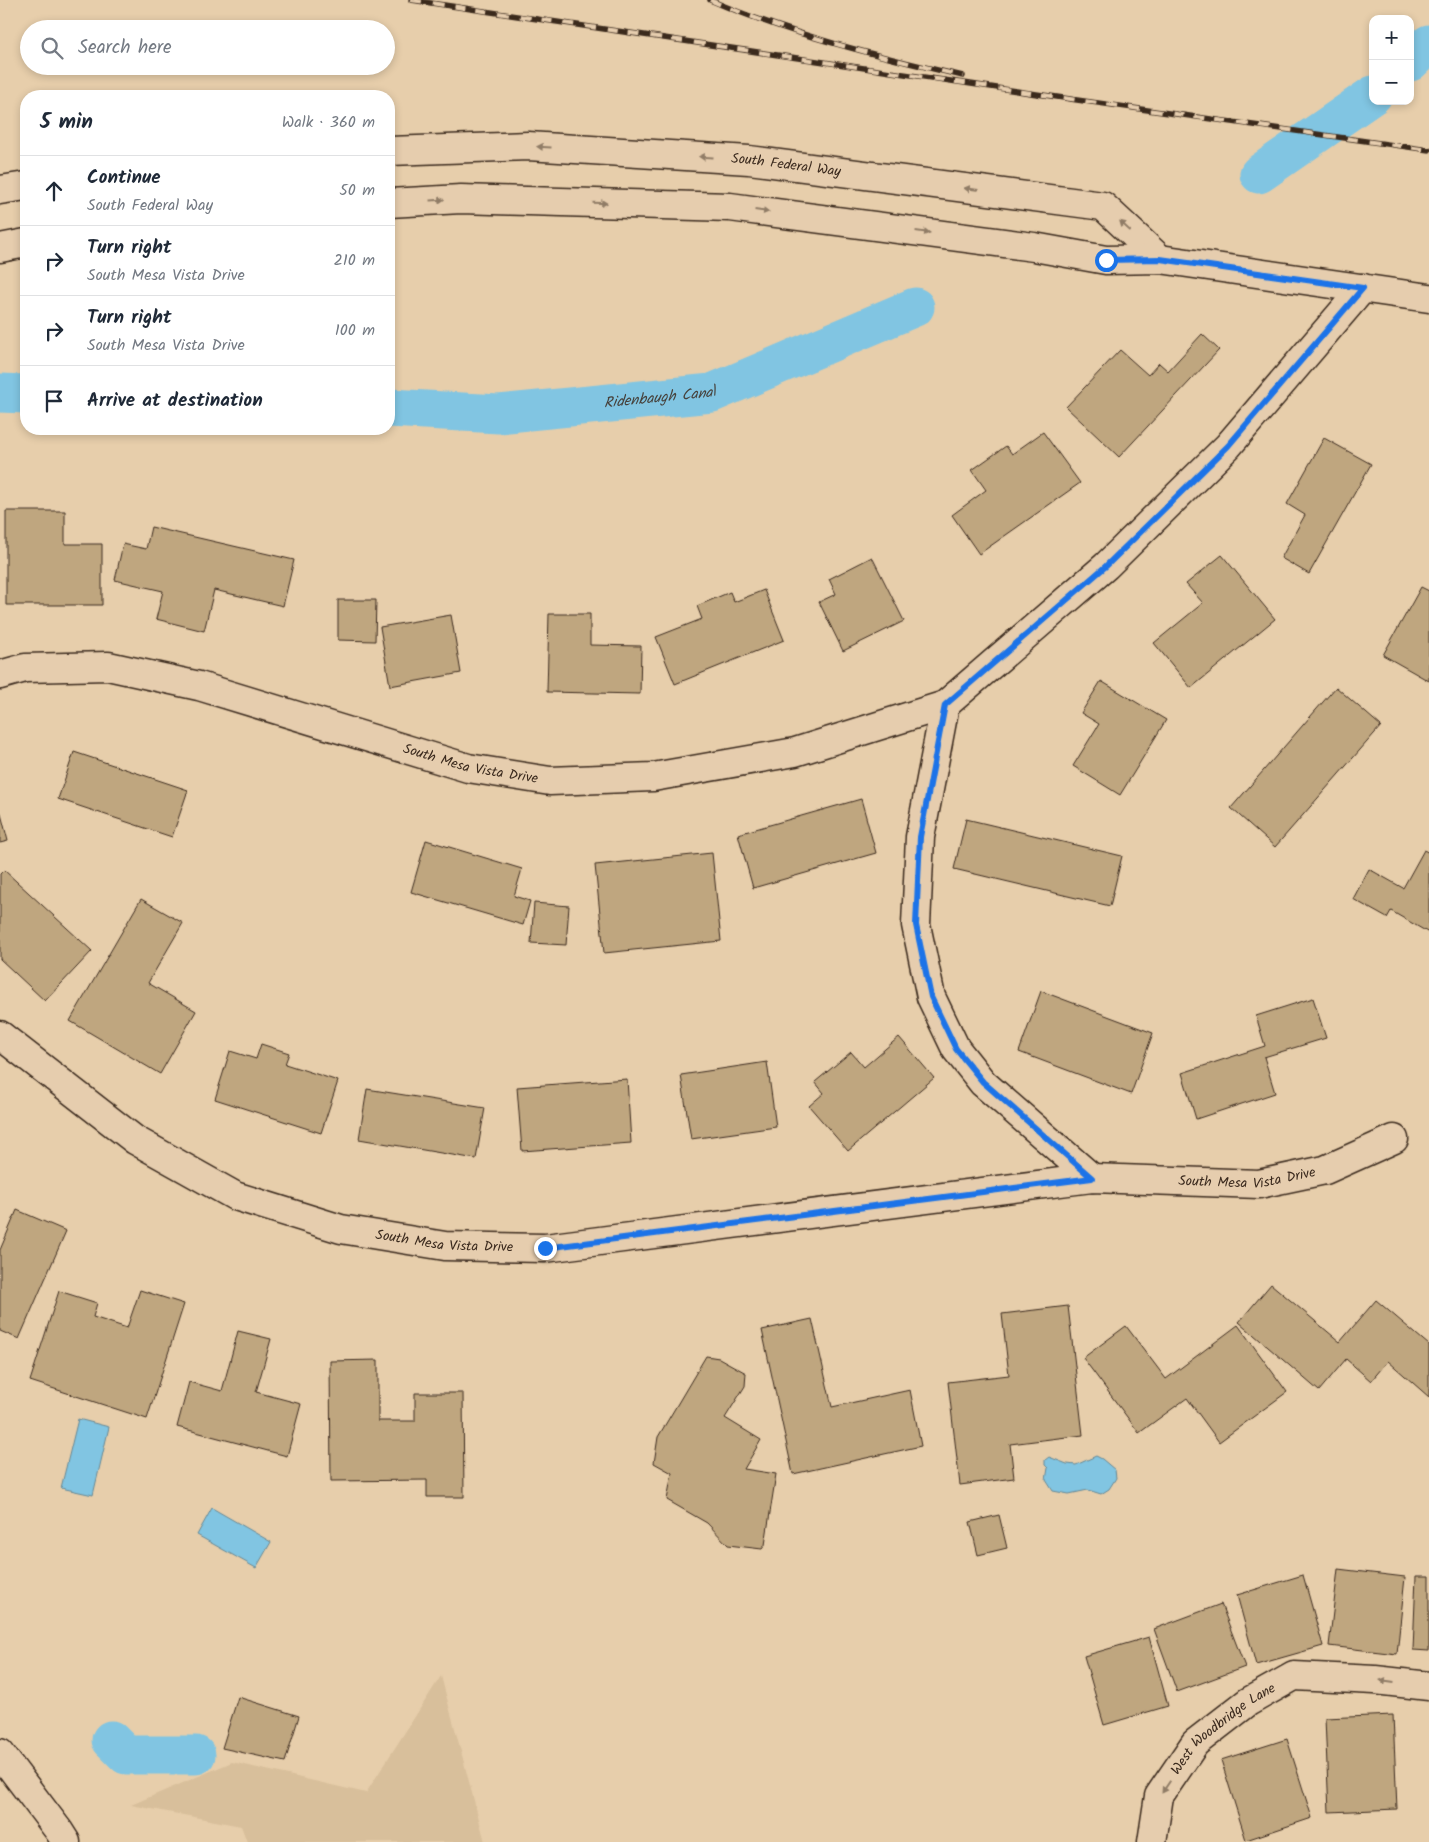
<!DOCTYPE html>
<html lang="en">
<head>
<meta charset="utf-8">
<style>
	:root { --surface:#fff; --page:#f6f6f7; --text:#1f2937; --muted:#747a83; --line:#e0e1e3 }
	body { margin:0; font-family:Kalam,sans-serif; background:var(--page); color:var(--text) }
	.controls { position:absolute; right:15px; top:15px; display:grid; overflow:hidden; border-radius:10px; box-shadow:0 2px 8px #0003 }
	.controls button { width:45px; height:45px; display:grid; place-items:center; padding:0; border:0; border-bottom:1px solid var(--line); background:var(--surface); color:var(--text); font:25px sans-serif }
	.stop { position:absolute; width:15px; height:15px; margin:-11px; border:4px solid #1a73e8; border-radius:50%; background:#fff }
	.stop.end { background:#1a73e8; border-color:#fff; box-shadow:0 1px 5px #0008 }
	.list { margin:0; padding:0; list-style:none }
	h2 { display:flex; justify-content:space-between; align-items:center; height:65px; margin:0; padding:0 20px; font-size:21px }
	h2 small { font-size:16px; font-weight:400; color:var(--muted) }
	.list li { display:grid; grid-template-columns:32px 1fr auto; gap:15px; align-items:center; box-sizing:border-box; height:70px; padding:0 20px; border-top:1px solid var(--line) }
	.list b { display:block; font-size:19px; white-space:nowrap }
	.list p { margin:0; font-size:16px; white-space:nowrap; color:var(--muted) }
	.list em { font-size:16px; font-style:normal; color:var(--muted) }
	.icon { flex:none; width:28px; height:28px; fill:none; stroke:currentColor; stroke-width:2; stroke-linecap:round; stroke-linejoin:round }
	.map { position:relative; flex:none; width:1429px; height:1842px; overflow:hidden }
	.search { position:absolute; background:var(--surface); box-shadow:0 2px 8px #0003; left:20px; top:20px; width:375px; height:55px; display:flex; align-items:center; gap:12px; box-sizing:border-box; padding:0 18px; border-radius:28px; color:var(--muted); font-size:19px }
	.panel { position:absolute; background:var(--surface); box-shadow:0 2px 8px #0003; left:20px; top:90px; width:375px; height:345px; border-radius:20px }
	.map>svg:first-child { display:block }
	.built { fill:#d8bf9b }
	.water { fill:#81c5e2; stroke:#658794 }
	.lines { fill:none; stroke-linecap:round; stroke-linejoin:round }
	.canal { stroke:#81c5e2; stroke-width:39 }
	.building { fill:#bfa67f; stroke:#3b2a1e }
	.minor-casing { stroke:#3b2a1e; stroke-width:31 }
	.tertiary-casing { stroke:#3b2a1e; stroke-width:31 }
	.secondary-casing { stroke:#3b2a1e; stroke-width:31 }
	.minor { stroke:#e6cdae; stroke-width:28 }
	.tertiary { stroke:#e6cdae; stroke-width:28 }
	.secondary { stroke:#e6cdae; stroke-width:28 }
	.rail-casing { stroke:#3b2a1e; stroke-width:5.5 }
	.rail { stroke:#e6cdae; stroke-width:4; stroke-dasharray:11; stroke-linecap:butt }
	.oneway { fill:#907c66 }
	.route { stroke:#1a73e8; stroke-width:6 }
	.labels { text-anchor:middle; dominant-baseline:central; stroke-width:4.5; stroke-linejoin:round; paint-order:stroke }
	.street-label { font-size:14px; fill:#3b2a1e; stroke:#e6cdae }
	.water-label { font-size:15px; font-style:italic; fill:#46413b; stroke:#e6cdae }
</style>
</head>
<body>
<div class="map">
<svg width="1429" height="1842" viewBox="0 0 1429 1842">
	<rect width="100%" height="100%" fill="#e7ceab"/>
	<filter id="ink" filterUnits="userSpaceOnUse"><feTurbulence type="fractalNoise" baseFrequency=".02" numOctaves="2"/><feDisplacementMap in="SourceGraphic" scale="10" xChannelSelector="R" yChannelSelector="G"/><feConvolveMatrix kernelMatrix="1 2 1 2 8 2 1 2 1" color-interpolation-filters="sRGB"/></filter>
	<g filter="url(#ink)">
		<!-- built -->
		<path class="built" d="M441,1676L485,1842H247L241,1826L131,1805L232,1762L366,1793Z"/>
		<!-- water -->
		<path class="water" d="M78,1419L109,1427L93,1495L61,1488Z
			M1096,1456L1102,1459L1115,1470L1116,1478L1109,1489L1101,1494L1088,1490L1069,1494L1053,1491L1046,1480L1048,1468L1045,1465V1460L1049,1457L1067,1464L1076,1465Z
			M212,1508L271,1542L256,1568L197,1535Z"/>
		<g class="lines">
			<!-- canal -->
			<g class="canal">
				<path d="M1410,62L1429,44"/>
				<path d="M1259,174L1373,95"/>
				<path d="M0,393L26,394"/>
				<path id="s1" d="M389,408L499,414L712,393L915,307"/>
				<path d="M111,1740L126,1755H196"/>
			</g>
		</g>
		<!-- building -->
		<path class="building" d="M1202,334L1219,350L1119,457L1066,407L1120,350L1148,375L1159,363L1168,371Z
			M1043,432L1080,483L979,554L952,515L986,490L972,470L1006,446L1012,454Z
			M1324,438L1371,464L1309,574L1281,558L1305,515L1287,504Z
			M6,511H65V544H102V605H6Z
			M151,527L294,560L283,606L214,590L204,631L156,619L163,591L115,580L123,544L146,549Z
			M1222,555L1275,619L1191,688L1154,643L1203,603L1186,584Z
			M872,557L904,621L843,651L819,602L836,594L829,579Z
			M1421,587L1429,591V681L1383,655Z
			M764,590L784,640L675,684L656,637L702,619L697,606L730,592L734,602Z
			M338,600H376L375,641L338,640Z
			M549,614H590V645L641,646L640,694L547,692Z
			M451,615L461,673L390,686L380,627Z
			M1101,681L1166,720L1120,795L1073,766L1099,724L1081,713Z
			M1336,687L1381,726L1275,847L1231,808Z
			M74,752L188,790L172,837L58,799Z
			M861,799L876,853L753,888L738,834Z
			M0,810L8,841L0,843Z
			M966,819L1122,856L1110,906L954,869Z
			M426,840L522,869L514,896L530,901L523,925L411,892Z
			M1424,850L1429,853V933L1391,911L1387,918L1353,899L1369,869L1403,888Z
			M712,853L721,941L604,953L595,865Z
			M4,870L92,951L45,1001L0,959V874Z
			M141,899L183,923L148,983L196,1011L160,1074L70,1021Z
			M534,903L569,906L566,945L531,943Z
			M1041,991L1153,1033L1131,1094L1019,1052Z
			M1313,998L1326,1038L1264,1057L1275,1093L1196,1119L1182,1073L1265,1046L1256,1016Z
			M899,1037L934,1078L848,1151L809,1106L824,1093L815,1082L851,1052L864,1067Z
			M261,1044L289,1053L285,1064L338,1081L321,1133L215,1099L230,1051L256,1059Z
			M767,1062L776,1127L691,1139L681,1075Z
			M627,1079L631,1143L522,1151L517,1087Z
			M367,1089L485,1108L476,1159L359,1139Z
			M17,1210L66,1231L19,1339L0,1331V1250Z
			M1271,1284L1340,1342L1376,1300L1429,1345V1397L1388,1361L1371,1381L1346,1359L1319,1391L1239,1322Z
			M140,1290L184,1304L147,1419L30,1381L59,1291L97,1303L93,1317L127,1328Z
			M1068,1306L1083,1435L1010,1444L1014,1478L960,1485L948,1382L1009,1375L1002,1314Z
			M812,1319L832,1407L910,1390L921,1446L793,1474L762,1330Z
			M1238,1325L1287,1392L1219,1442L1187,1398L1139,1433L1083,1358L1126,1326L1166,1379Z
			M238,1331L271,1339L256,1392L301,1404L287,1456L177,1427L189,1382L222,1391Z
			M706,1356L719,1358L746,1373L745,1386L725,1418L761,1440L744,1469L776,1474L765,1545L762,1549L728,1545L707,1523L667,1500L672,1473L654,1463L658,1437Z
			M378,1360V1421H415V1393H463L464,1497H427V1480L331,1481L330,1361Z
			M999,1515L1007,1548L978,1555L970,1522Z
			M1338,1569L1405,1577L1397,1654L1329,1646Z
			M1303,1575L1323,1646L1256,1665L1237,1595Z
			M1416,1576H1429V1651L1413,1650Z
			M1221,1604L1245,1667L1177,1692L1154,1629Z
			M1149,1637L1168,1706L1104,1725L1084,1656Z
			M238,1697L299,1716L285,1762L222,1748Z
			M1393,1715L1397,1809L1329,1812L1325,1718Z
			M1287,1739L1312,1818L1246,1840L1221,1760Z"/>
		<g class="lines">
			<defs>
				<g id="minor">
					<path id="s2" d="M0,675L25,668L108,666L199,686L468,768L550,781L653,777L795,752L945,705L1106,566L1228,446L1363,288"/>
					<path d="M945,705L920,837L916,925L931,997L956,1049L983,1083L1092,1178"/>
					<path id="s3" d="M0,1035L135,1140L235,1196L341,1229L445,1246L545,1248L1092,1178L1259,1184L1325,1170L1394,1139"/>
					<path id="s4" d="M1152,1842L1159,1796L1195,1743L1248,1702L1294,1676L1375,1680L1429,1686"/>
				</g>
				<path id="tertiary" d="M0,1753L59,1831L66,1842"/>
				<g id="secondary">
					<path id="s5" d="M389,151L528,146L749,160L1103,206L1160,259"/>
					<path d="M0,190L26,186"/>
					<path d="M389,203L461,199L730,207L1034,247L1106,260L1160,259L1429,298"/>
					<path d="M0,248L26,243"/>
				</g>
			</defs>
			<!-- minor casing -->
			<use href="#minor" class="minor-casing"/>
			<!-- tertiary casing -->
			<use href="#tertiary" class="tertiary-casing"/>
			<!-- secondary casing -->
			<use href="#secondary" class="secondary-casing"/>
			<!-- minor -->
			<use href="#minor" class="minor"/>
			<!-- tertiary -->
			<use href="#tertiary" class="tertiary"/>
			<!-- secondary -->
			<use href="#secondary" class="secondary"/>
			<defs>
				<path id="rail" d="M411,0L1077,100L1429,150
					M710,0C791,35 878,56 963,76"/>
			</defs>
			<!-- rail casing -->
			<use href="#rail" class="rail-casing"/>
			<!-- rail -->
			<use href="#rail" class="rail"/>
		</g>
		<!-- one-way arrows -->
		<defs><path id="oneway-solid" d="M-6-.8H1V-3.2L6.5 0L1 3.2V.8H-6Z" transform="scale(1.25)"/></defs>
		<g class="oneway">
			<use href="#oneway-solid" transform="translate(544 147) rotate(-176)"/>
			<use href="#oneway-solid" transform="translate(706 157) rotate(-176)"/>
			<use href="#oneway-solid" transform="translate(971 189) rotate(-173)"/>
			<use href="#oneway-solid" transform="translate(437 200) rotate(-3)"/>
			<use href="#oneway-solid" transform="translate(600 203) rotate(2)"/>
			<use href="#oneway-solid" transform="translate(762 211) rotate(7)"/>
			<use href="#oneway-solid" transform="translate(1125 226) rotate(-137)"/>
			<use href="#oneway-solid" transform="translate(923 232) rotate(7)"/>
			<use href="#oneway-solid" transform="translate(1387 1681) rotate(-173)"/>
			<use href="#oneway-solid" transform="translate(1166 1787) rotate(124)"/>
		</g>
	</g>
	<g class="lines" filter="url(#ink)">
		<!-- route -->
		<path class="route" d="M545,1248L1092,1178L983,1082L956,1049L931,997L916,925L920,837L945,705L1106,566L1228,446L1363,288L1160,259L1106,260"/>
	</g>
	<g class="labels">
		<!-- street labels -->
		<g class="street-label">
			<text stroke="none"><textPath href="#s5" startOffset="398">South Federal Way</textPath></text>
			<text stroke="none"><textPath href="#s2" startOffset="485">South Mesa Vista Drive</textPath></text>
			<text stroke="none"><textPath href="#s3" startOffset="1309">South Mesa Vista Drive</textPath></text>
			<text stroke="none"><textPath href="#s3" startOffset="501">South Mesa Vista Drive</textPath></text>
			<text stroke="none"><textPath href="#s4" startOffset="141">West Woodbridge Lane</textPath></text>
		</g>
		<!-- water labels -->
		<g class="water-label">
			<text stroke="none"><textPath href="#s1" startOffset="272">Ridenbaugh Canal</textPath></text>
		</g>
	</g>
</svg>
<div class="controls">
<button>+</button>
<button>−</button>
</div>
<div class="stop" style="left:1106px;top:260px"></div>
<div class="stop end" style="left:545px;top:1248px"></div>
<div class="search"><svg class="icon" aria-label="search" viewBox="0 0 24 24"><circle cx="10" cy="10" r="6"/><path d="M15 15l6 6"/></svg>Search here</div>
<section class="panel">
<h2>5 min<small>Walk · 360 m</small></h2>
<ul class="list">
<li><svg class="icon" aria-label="ahead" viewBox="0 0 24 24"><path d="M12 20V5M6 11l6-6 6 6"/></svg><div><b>Continue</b><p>South Federal Way</p></div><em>50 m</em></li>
<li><svg class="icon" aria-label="right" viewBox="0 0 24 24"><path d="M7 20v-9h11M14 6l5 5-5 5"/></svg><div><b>Turn right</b><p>South Mesa Vista Drive</p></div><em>210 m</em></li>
<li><svg class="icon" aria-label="right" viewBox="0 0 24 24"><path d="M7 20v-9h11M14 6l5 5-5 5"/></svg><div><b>Turn right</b><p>South Mesa Vista Drive</p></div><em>100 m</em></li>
<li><svg class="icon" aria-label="arrive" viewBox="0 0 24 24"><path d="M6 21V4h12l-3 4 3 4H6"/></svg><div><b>Arrive at destination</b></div></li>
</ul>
</section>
</div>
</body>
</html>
